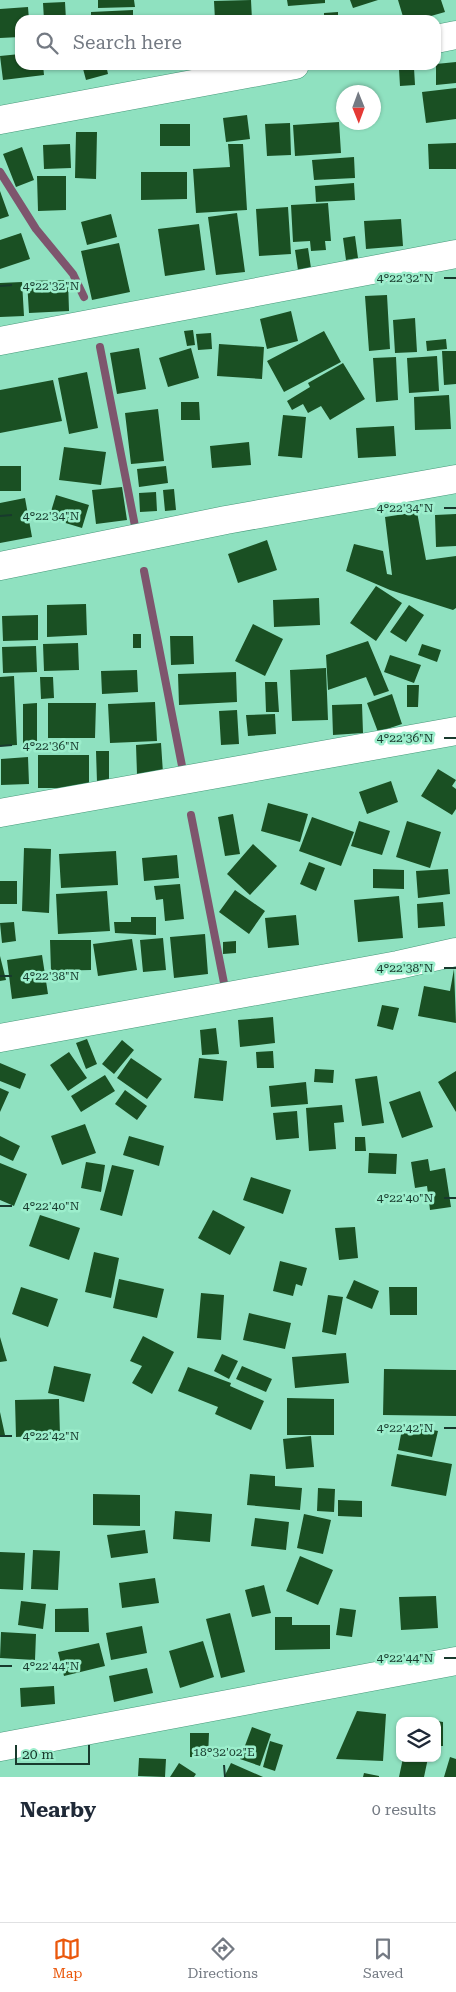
<!DOCTYPE html>
<html lang="en">
<head>
<meta charset="utf-8">
<style>
	:root { --surface:#fff; --page:#f6f6f7; --text:#1f2937; --muted:#747a83; --line:#e0e1e3; --accent:#ea580c }
	body { margin:0; font-family:"Roboto Serif",serif; background:var(--page); color:var(--text) }
	.controls { position:absolute; right:15px; bottom:15px; display:grid; overflow:hidden; border-radius:10px; box-shadow:0 1px 4px #0004 }
	.controls button { width:45px; height:45px; display:grid; place-items:center; padding:0; border:0; border-bottom:1px solid var(--line); background:var(--surface); color:var(--text); font:25px sans-serif }
	.compass { position:absolute; left:336px; top:85px; width:45px; height:45px; border-radius:50%; background:var(--surface); box-shadow:0 1px 4px #0004; rotate:179deg }
	.scale { position:absolute; left:15px; bottom:12px; width:75px; box-sizing:border-box; padding-left:5px; border:2px solid #183a2d; border-top:0; font-size:14px; line-height:18px; white-space:nowrap; color:#183a2d; -webkit-text-stroke:4px #9ceecc; paint-order:stroke }
	.list { margin:0; padding:0; list-style:none }
	h2 { display:flex; justify-content:space-between; align-items:center; height:65px; margin:0; padding:0 20px; font-size:21px }
	h2 small { font-size:16px; font-weight:400; color:var(--muted) }
	.icon { flex:none; width:28px; height:28px; fill:none; stroke:currentColor; stroke-width:2; stroke-linecap:round; stroke-linejoin:round }
	.map { position:relative; flex:none; width:456px; height:1777px; overflow:hidden }
	.search { position:absolute; background:var(--surface); box-shadow:0 1px 4px #0004; left:15px; right:15px; top:15px; height:55px; display:flex; align-items:center; gap:12px; box-sizing:border-box; padding:0 18px; border-radius:15px; color:var(--muted); font-size:19px }
	.sheet { height:145px; background:var(--surface) }
	nav { display:flex; justify-content:space-around; align-items:center; box-sizing:border-box; height:70px; border-top:1px solid var(--line); background:var(--surface); font-size:14px; color:var(--muted) }
	nav a { display:grid; justify-items:center; gap:2px }
	nav .on { color:var(--accent) }
	.map>svg:first-child { display:block }
	.lines { fill:none; stroke-linecap:round; stroke-linejoin:round }
	.stream { stroke:#7e556d; stroke-width:8 }
	.building { fill:#1a5023 }
	.minor-casing { stroke:#47997a; stroke-width:29 }
	.minor { stroke:#fff; stroke-width:28 }
	.ticks { fill:none; stroke:#183a2d; stroke-width:2 }
	.ticks-label { font-size:12px; text-anchor:middle; fill:#183a2d; stroke:#9ceecc; stroke-width:5; stroke-linejoin:round; paint-order:stroke }
</style>
</head>
<body>
<div class="map">
<svg width="456" height="1777" viewBox="0 0 456 1777">
	<rect width="100%" height="100%" fill="#8fe1c0"/>
	<g class="lines">
		<!-- stream -->
		<path class="stream" d="M0,172L36,229L73,274L84,297
			M100,347L135,526
			M144,571L183,771
			M191,815L224,983"/>
	</g>
	<!-- building -->
	<path class="building" d="M98,0H134L135,7L98,8Z
		M251,0L252,20H215L214,1Z
		M287,0H325V3L288,6Z
		M350,0H378L353,8Z
		M398,0H441L445,12L417,20H404Z
		M65,2L66,20H44L43,3Z
		M28,7L29,20H20V37L0,38V9Z
		M133,10V20H91V12Z
		M338,12V20H324V13Z
		M186,16V20H143V17Z
		M20,54V65H43L44,75L3,80L0,56Z
		M456,62V83L436,85V64Z
		M82,65H106L108,74L86,80Z
		M414,68L415,85L400,86L399,69Z
		M456,88V119L426,123L422,92Z
		M247,115L250,139L226,142L223,118Z
		M339,122L341,153L295,156L293,125Z
		M290,123L291,155L267,156L265,124Z
		M160,124H190V146H160Z
		M76,132H97L96,179L75,178Z
		M456,143V169H429L428,144Z
		M70,144L71,168L44,169L43,145Z
		M228,144H243L247,210L196,213L193,169L230,167Z
		M22,147L34,180L16,187L3,154Z
		M354,157L355,178L314,180L312,160Z
		M141,172H187V199L141,200Z
		M37,176H66V210L38,211Z
		M354,183L355,200L316,202L315,186Z
		M0,191L9,216L0,219Z
		M328,203L331,241H325L326,250L311,251L310,241L293,242L291,205Z
		M288,207L291,254L259,256L256,209Z
		M237,213L245,272L216,275L208,217Z
		M111,214L117,237L87,245L81,222Z
		M401,219L403,246L366,249L364,221Z
		M199,224L205,270L165,276L158,229Z
		M21,233L30,259L0,269V240Z
		M355,236L358,258L346,260L343,238Z
		M119,243L130,292L92,300L81,251Z
		M308,248L311,268L298,270L295,250Z
		M68,280L69,311L29,313L27,281Z
		M22,282L24,316L0,317V283Z
		M387,295L390,349L369,351L365,296Z
		M291,311L298,341L267,349L260,319Z
		M415,318L417,352L395,353L393,320Z
		M193,330L195,345L187,346L184,331Z
		M324,331L341,362L284,392L267,361Z
		M211,333L212,349L198,350L196,334Z
		M446,339L447,349L427,351L426,341Z
		M219,344L264,347L262,379L217,376Z
		M139,348L146,389L117,394L110,353Z
		M191,348L199,378L168,387L159,358Z
		M442,351H456V384L444,385Z
		M437,356L439,391L409,393L407,358Z
		M396,357L398,400L376,402L373,358Z
		M343,363L365,399L330,420L321,406L308,413L303,404L292,410L287,401L310,387L308,383Z
		M87,372L98,428L69,434L58,378Z
		M53,380L62,421L0,433V390Z
		M449,395L451,429L415,430L414,397Z
		M181,402H199L200,420H181Z
		M158,409L164,461L131,464L125,413Z
		M283,415L306,417L302,458L278,456Z
		M394,426L396,456L358,458L356,428Z
		M249,442L251,465L212,468L210,446Z
		M64,447L106,452L101,485L59,480Z
		M0,466H21V491H0Z
		M166,466L168,483L139,487L137,469Z
		M122,487L127,520L96,524L92,490Z
		M174,489L176,510L165,511L163,490Z
		M156,492L157,511L140,512L139,493Z
		M56,495L89,505L82,528L49,518Z
		M25,498L32,537L0,543V503Z
		M417,512L426,560L456,556V608L453,610L390,590L346,571L354,544L383,551L387,574L392,575L385,517Z
		M456,514V546L436,547L435,515Z
		M267,540L277,570L238,583L228,554Z
		M376,586L402,603L376,641L350,623Z
		M319,598L320,625L274,627L273,600Z
		M86,604L87,635L47,637V605Z
		M409,605L424,615L406,642L390,632Z
		M38,615V640L3,641L2,616Z
		M253,624L283,639L265,676L235,661Z
		M133,634H141V648H133Z
		M170,636H193L194,664L171,665Z
		M368,641L389,691L374,696L366,677L328,690L326,655Z
		M78,643L79,670L44,671L43,644Z
		M422,644L441,650L437,662L418,655Z
		M36,646L37,672L3,673L2,647Z
		M390,655L421,665L414,683L384,672Z
		M326,668L328,720L292,721L290,670Z
		M137,670L138,692L102,694L101,671Z
		M236,672L237,702L179,705L178,674Z
		M14,676L17,745L0,746V677Z
		M40,677H53L54,698L41,699Z
		M265,682H277L279,712H266Z
		M407,685H419L418,707H407Z
		M392,694L402,724L378,732L367,703Z
		M155,702L157,741L110,743L108,704Z
		M37,703V745H23V704Z
		M48,703H96L95,738H48Z
		M362,704L363,733L333,735L332,705Z
		M237,710L239,744L221,745L219,711Z
		M275,714L276,734L248,736L246,715Z
		M161,743L163,773L137,774L136,745Z
		M96,751H109V782H97Z
		M38,755H89V788H38Z
		M28,757L29,784L1,785V759Z
		M438,769L456,780L452,786L456,789V809L452,815L421,796Z
		M391,781L398,802L367,814L359,792Z
		M268,803L308,814L300,842L261,831Z
		M233,814L240,854L225,856L218,817Z
		M312,817L354,832L341,866L299,851Z
		M359,821L390,831L382,855L351,846Z
		M407,821L441,832L430,868L396,857Z
		M253,844L277,866L250,895L227,874Z
		M24,848L51,849L49,913L22,911Z
		M116,851L118,885L61,888L59,854Z
		M177,855L179,878L144,881L142,858Z
		M309,862L325,868L316,891L300,884Z
		M373,869L404,870V889L373,888Z
		M448,869L450,894L418,898L416,871Z
		M0,881H17V904H0Z
		M180,884L184,919L165,921L163,899L156,900L154,886Z
		M235,890L265,911L249,934L219,912Z
		M107,891L110,931L58,934L56,894Z
		M399,896L403,938L358,942L354,900Z
		M443,902L445,926L418,928L417,904Z
		M296,915L299,945L268,948L265,918Z
		M131,917H156V935L115,933L114,922H131Z
		M14,922L16,941L2,943L0,923Z
		M205,934L208,974L174,978L170,937Z
		M163,938L166,970L143,972L140,940Z
		M132,939L137,970L98,976L93,944Z
		M50,940H91V970L51,971Z
		M236,941V953L223,954V942Z
		M42,955L48,994L12,999L7,960Z
		M0,956L6,980L0,981Z
		M454,969L456,1023L418,1016L424,986L450,991Z
		M382,1005L399,1008L393,1030L377,1026Z
		M273,1017L275,1043L240,1047L238,1020Z
		M216,1028L219,1054L202,1055L200,1030Z
		M87,1039L97,1064L86,1069L76,1043Z
		M122,1040L134,1050L114,1074L102,1064Z
		M273,1051L274,1068H257L256,1052Z
		M69,1052L87,1078L68,1091L50,1065Z
		M131,1058L162,1079L147,1099L117,1078Z
		M199,1058L227,1061L223,1101L194,1098Z
		M0,1063L26,1074L20,1089L0,1081Z
		M315,1069L334,1070L333,1083L314,1082Z
		M456,1071V1112L438,1082Z
		M105,1075L115,1091L81,1112L71,1096Z
		M377,1076L384,1123L362,1126L355,1079Z
		M306,1082L308,1104L271,1107L269,1086Z
		M0,1088L9,1092L0,1112Z
		M125,1090L147,1106L137,1120L115,1104Z
		M420,1091L433,1127L402,1138L389,1102Z
		M342,1105L344,1122L334,1123L336,1149L309,1151L306,1108Z
		M297,1111L299,1138L276,1140L273,1113Z
		M85,1124L96,1153L62,1165L51,1136Z
		M0,1136L20,1146L13,1161L0,1155Z
		M129,1136L164,1146L159,1166L123,1155Z
		M355,1137H365L366,1151H355Z
		M369,1153L397,1154L396,1174L368,1173Z
		M428,1159L430,1171L445,1168L451,1207L430,1210L427,1186L415,1188L411,1162Z
		M86,1162L105,1165L101,1192L81,1188Z
		M0,1163L27,1174L14,1206L0,1200Z
		M112,1165L134,1170L122,1216L100,1210Z
		M251,1177L291,1190L283,1214L243,1200Z
		M213,1210L245,1227L230,1255L198,1238Z
		M40,1215L80,1228L69,1260L29,1246Z
		M355,1227L358,1258L339,1260L335,1228Z
		M94,1252L119,1258L111,1298L85,1292Z
		M280,1261L307,1268L302,1286L296,1284L293,1296L273,1291Z
		M119,1279L164,1289L157,1318L113,1308Z
		M354,1280L379,1291L372,1309L346,1298Z
		M21,1287L58,1299L48,1327L12,1314Z
		M389,1287H417V1315H390Z
		M201,1293L224,1295L221,1340L197,1338Z
		M328,1295L343,1297L336,1335L322,1332Z
		M249,1313L291,1323L285,1349L243,1340Z
		M143,1336L174,1352L152,1394L132,1383L142,1366L130,1361Z
		M0,1337L7,1361L0,1362Z
		M346,1353L349,1383L295,1388L292,1357Z
		M222,1354L238,1361L229,1379L214,1371Z
		M54,1366L91,1374L84,1402L48,1393Z
		M242,1366L272,1379L266,1392L236,1379Z
		M188,1367L231,1383L230,1386L264,1401L251,1430L215,1414L218,1407L178,1391Z
		M384,1369L456,1370V1416L383,1415Z
		M287,1398L334,1399V1435H287Z
		M59,1399L60,1435L16,1437L15,1400Z
		M0,1412L5,1435L0,1436Z
		M403,1424L438,1431L432,1457L398,1450Z
		M311,1436L314,1467L286,1469L283,1439Z
		M397,1454L452,1464L446,1496L391,1486Z
		M250,1474L275,1476V1486L302,1488L300,1510L247,1505Z
		M318,1488L335,1489L334,1512L317,1511Z
		M93,1494L140,1495V1526L93,1525Z
		M338,1500L362,1501V1517L338,1516Z
		M175,1511L212,1514L210,1542L173,1539Z
		M304,1514L331,1520L323,1554L297,1548Z
		M255,1518L289,1522L286,1550L251,1546Z
		M145,1530L148,1553L111,1558L107,1535Z
		M33,1550L60,1551L58,1590L31,1589Z
		M0,1552L25,1553L23,1590L0,1589Z
		M300,1556L333,1570L318,1605L286,1591Z
		M155,1578L159,1603L122,1608L119,1583Z
		M264,1585L271,1613L252,1617L245,1590Z
		M436,1596L438,1628L401,1630L399,1597Z
		M21,1601L46,1604L43,1629L18,1625Z
		M88,1608L89,1632H55V1609Z
		M340,1608L356,1610L352,1637L336,1635Z
		M230,1613L245,1672L221,1678L206,1619Z
		M275,1617H292V1625H330V1649L275,1650Z
		M142,1626L147,1653L111,1660L106,1633Z
		M1,1632L36,1634L35,1660L0,1658Z
		M203,1641L214,1677L180,1688L169,1651Z
		M99,1643L105,1666L64,1676L58,1652Z
		M147,1668L153,1693L114,1702L109,1676Z
		M54,1686L55,1704L21,1707L20,1688Z
		M357,1711L386,1714L383,1761L336,1759Z
		M437,1721L443,1722V1746H437Z
		M252,1727L271,1734L260,1766L240,1759Z
		M190,1733H209L208,1757H190Z
		M270,1741L283,1745L275,1771L263,1767Z
		M450,1757L456,1759V1777H444Z
		M139,1758L166,1759L165,1777L138,1776Z
		M403,1758H428L424,1777H399Z
		M179,1763L196,1774L194,1777H170Z
		M231,1763L263,1777H224Z
		M364,1773L379,1776V1777H363Z"/>
	<g class="lines">
		<defs>
			<path id="minor" d="M436,39L456,35
				M0,120L295,65
				M0,341L456,254
				M0,566L226,520L456,479
				M0,813L456,731
				M0,1038L398,965L456,952
				M0,1747L456,1661"/>
		</defs>
		<!-- minor casing -->
		<use href="#minor" class="minor-casing"/>
		<!-- minor -->
		<use href="#minor" class="minor"/>
	</g>
	<!-- ticks -->
	<path class="ticks" d="M444,278H456M0,286L12,285M444,508H456M0,516L12,515M444,738H456M0,746L12,745M444,968H456M0,976H12M444,1198H456M0,1206H12M444,1428H456M0,1436H12M444,1658H456M0,1666H12M224,1765L225,1777"/>
	<g class="ticks-label">
		<text x="405" y="282">4°22'32"N</text>
		<text x="51" y="290">4°22'32"N</text>
		<text x="405" y="512">4°22'34"N</text>
		<text x="51" y="520">4°22'34"N</text>
		<text x="405" y="742">4°22'36"N</text>
		<text x="51" y="750">4°22'36"N</text>
		<text x="405" y="972">4°22'38"N</text>
		<text x="51" y="980">4°22'38"N</text>
		<text x="405" y="1202">4°22'40"N</text>
		<text x="51" y="1210">4°22'40"N</text>
		<text x="405" y="1432">4°22'42"N</text>
		<text x="51" y="1440">4°22'42"N</text>
		<text x="405" y="1662">4°22'44"N</text>
		<text x="51" y="1670">4°22'44"N</text>
		<text x="224" y="1756">18°32'02"E</text>
	</g>
</svg>
<div class="controls">
<button><svg class="icon" aria-label="layers" viewBox="0 0 24 24"><path d="M12 4l9 5-9 5-9-5zM3 14l9 5 9-5"/></svg></button>
</div>
<svg class="compass" viewBox="-18 -18 36 36"><path d="M0-13l5 13h-10z" fill="#e53935"/><path d="M0 13l5-13h-10z" fill="#747a83"/></svg>
<div class="scale">20 m</div>
<div class="search"><svg class="icon" aria-label="search" viewBox="0 0 24 24"><circle cx="10" cy="10" r="6"/><path d="M15 15l6 6"/></svg>Search here</div>
</div>
<section class="sheet">
<h2>Nearby<small>0 results</small></h2>
<ul class="list">
</ul>
</section>
<nav>
<a class="on"><svg class="icon" aria-label="map" viewBox="0 0 24 24"><path d="M3 6l6-2 6 2 6-2v14l-6 2-6-2-6 2zM9 4v14M15 6v14"/></svg>Map</a>
<a><svg class="icon" aria-label="directions" viewBox="0 0 24 24"><path d="M12 3l9 9-9 9-9-9zM9 14v-3h6M13 9l2 2-2 2"/></svg>Directions</a>
<a><svg class="icon" aria-label="saved" viewBox="0 0 24 24"><path d="M7 4h10v16l-5-4-5 4z"/></svg>Saved</a>
</nav>
</body>
</html>
